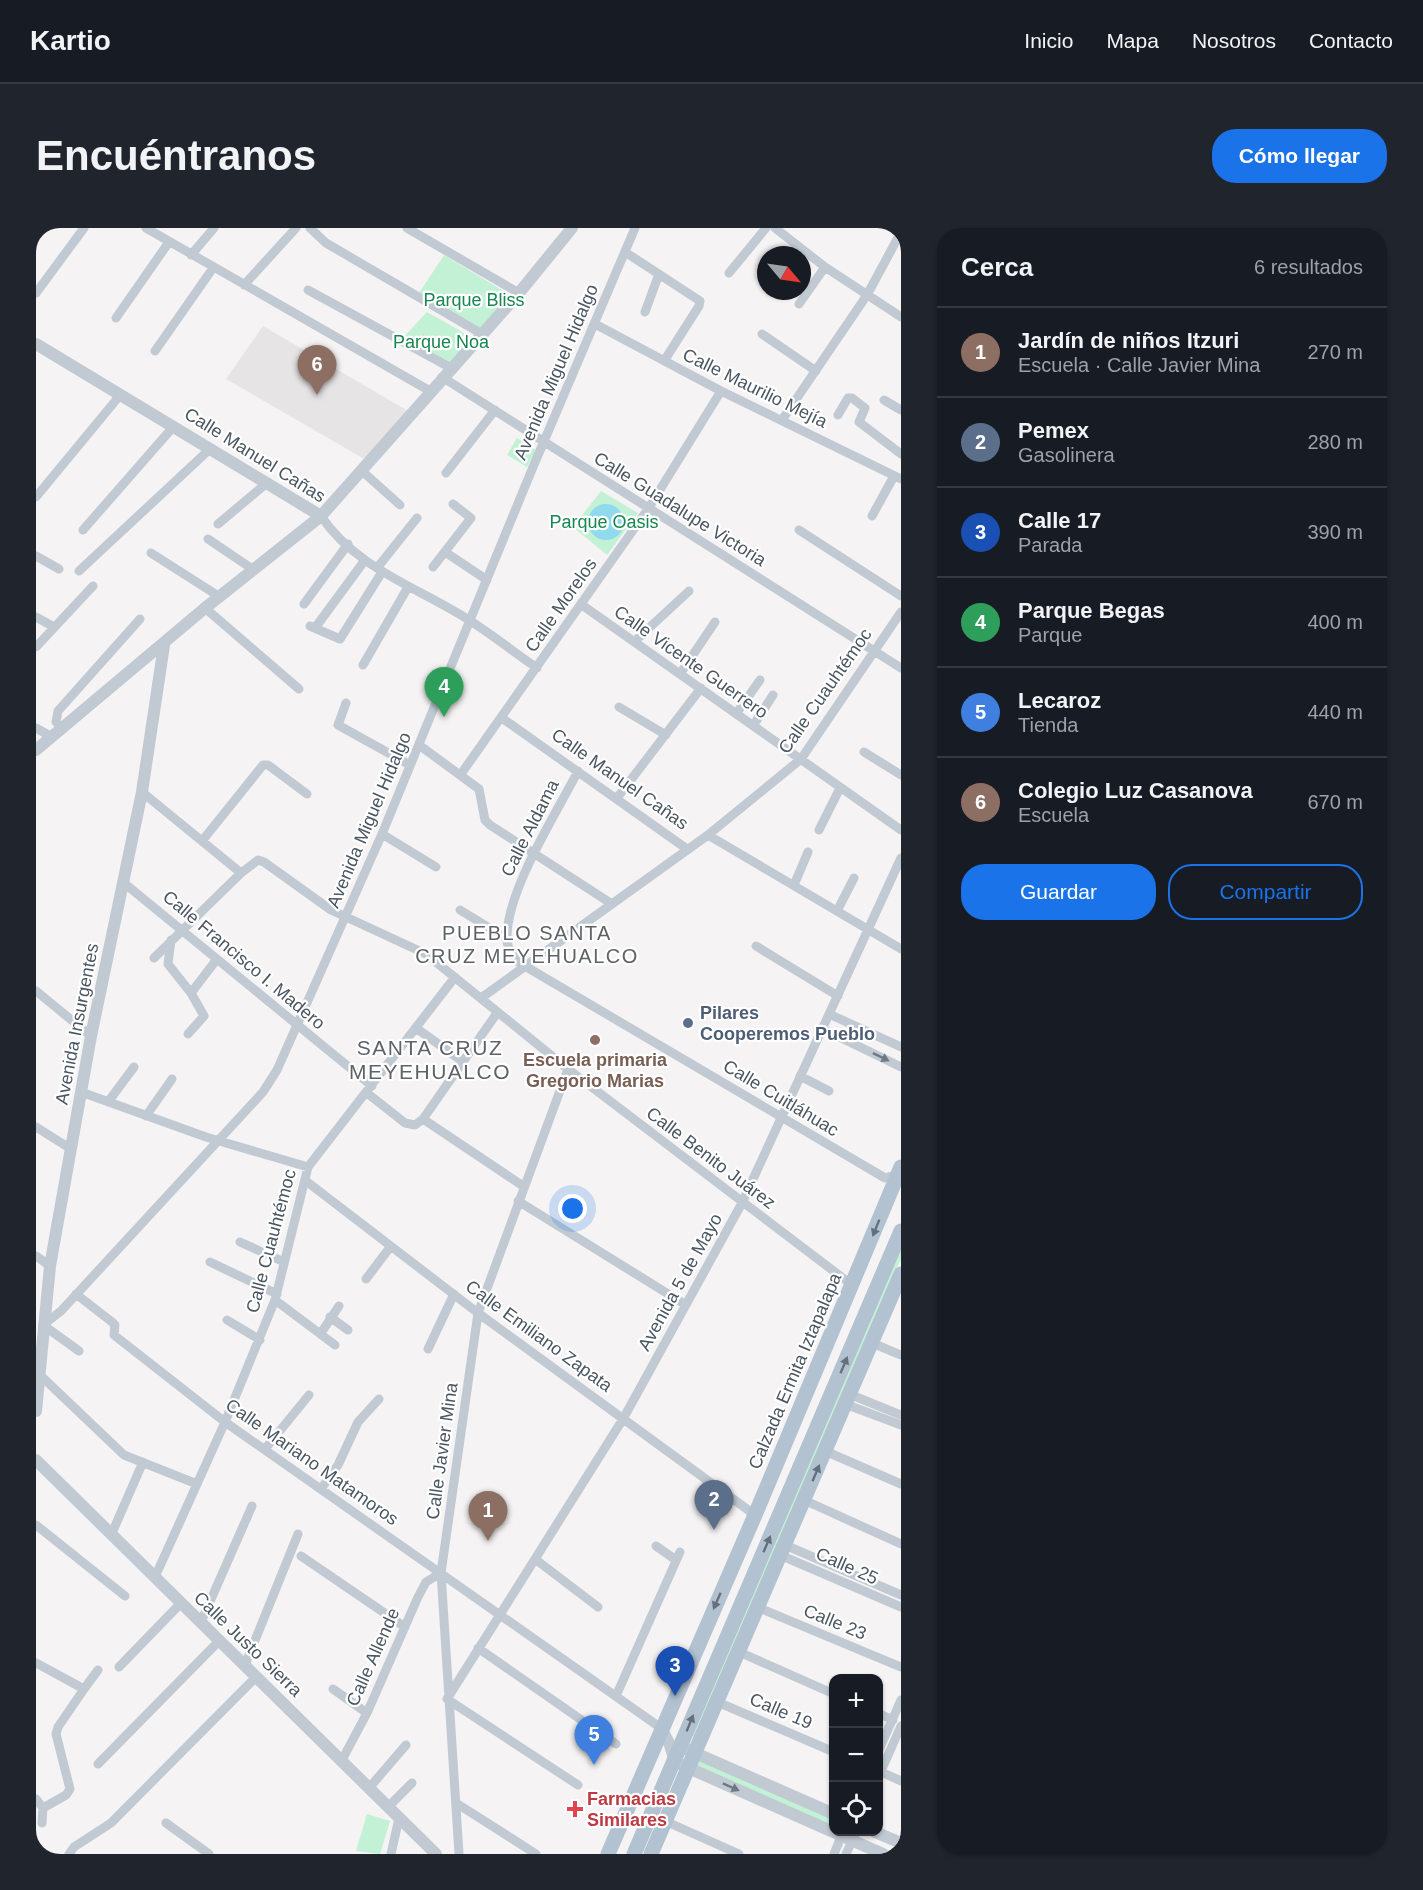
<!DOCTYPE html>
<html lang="es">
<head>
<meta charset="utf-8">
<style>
	:root { --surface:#171b24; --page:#20242c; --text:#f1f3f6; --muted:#9ea1a6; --line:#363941; --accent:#1a73e8 }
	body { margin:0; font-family:Arial,sans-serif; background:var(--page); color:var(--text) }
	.controls { position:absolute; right:18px; bottom:18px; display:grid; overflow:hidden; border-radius:12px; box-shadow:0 2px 4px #0004 }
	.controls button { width:54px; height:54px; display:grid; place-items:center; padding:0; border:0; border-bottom:2px solid var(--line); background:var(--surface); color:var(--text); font:30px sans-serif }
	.compass { position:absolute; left:721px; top:18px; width:54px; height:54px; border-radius:50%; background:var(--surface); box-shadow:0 2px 4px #0004; rotate:119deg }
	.you { position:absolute; left:537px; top:981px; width:21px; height:21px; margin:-15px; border:4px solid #fff; border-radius:50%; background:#1a73e8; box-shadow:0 0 0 9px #1a73e833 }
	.badge { display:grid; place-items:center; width:39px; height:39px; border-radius:50%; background:var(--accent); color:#fff; font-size:20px; font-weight:700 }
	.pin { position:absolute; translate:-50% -50px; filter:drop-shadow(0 2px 3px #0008) }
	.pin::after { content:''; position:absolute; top:32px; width:21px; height:18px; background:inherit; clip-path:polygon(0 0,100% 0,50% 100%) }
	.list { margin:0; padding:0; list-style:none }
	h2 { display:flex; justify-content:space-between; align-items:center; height:78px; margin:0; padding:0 24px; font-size:26px }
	h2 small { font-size:20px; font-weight:400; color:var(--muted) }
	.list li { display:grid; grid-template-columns:39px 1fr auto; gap:18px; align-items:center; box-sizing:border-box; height:90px; padding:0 24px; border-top:2px solid var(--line) }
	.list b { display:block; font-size:22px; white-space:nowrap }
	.list p { margin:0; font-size:20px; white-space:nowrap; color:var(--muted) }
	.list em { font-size:20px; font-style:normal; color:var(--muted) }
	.actions { display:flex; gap:12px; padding:18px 24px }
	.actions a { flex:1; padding:14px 0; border:2px solid var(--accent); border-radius:24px; text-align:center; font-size:21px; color:var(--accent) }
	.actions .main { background:var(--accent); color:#fff }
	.icon { flex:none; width:33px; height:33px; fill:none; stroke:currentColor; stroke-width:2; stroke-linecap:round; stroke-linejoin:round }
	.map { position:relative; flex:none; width:865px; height:1626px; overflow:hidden; border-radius:24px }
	header { display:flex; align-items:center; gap:36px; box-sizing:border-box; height:84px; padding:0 30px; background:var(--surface); border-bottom:2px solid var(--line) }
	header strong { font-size:28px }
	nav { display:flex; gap:33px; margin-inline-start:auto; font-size:21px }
	.intro { display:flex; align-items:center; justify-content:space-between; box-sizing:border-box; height:144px; padding:0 36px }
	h1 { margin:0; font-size:42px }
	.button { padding:15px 27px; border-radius:24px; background:var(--accent); color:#fff; font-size:21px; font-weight:700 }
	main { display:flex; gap:36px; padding:0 36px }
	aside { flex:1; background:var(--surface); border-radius:24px; box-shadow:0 2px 4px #0004 }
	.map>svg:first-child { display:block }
	.education { fill:#e6e4e5 }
	.green { fill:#c3f1d5 }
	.water { fill:#90daee }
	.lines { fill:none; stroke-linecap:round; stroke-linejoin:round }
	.minor { stroke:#c1cad2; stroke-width:9 }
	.tertiary { stroke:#c1cad2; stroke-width:12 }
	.primary { stroke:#b3c2d1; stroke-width:15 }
	.oneway { fill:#6e7983 }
	.oneway2 { fill:#64717d }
	.service-dot { fill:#5c6f8a; stroke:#fff; stroke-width:2 }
	.education-dot { fill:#8d6e63; stroke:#fff; stroke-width:2 }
	.health-dot { fill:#e0444e; stroke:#fff; stroke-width:2 }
	.labels { text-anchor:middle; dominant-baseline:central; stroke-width:4.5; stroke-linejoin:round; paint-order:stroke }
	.park-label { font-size:18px; fill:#17864f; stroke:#fff }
	.street-label { font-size:18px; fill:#4a5661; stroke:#fff }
	.service-label { font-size:18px; font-weight:bold; fill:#4e5e75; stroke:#fff; text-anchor:start }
	.education-label { font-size:18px; font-weight:bold; fill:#785e54; stroke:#fff }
	.health-label { font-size:18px; font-weight:bold; fill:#be3a42; stroke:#fff; text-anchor:start }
	.neighbourhood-label { font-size:20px; letter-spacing:1.5px; fill:#5f6368; stroke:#fff }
	.quarter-label { font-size:21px; letter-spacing:1.5px; fill:#5f6368; stroke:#fff }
</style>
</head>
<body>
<header>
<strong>Kartio</strong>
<nav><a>Inicio</a><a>Mapa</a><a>Nosotros</a><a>Contacto</a></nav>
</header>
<div class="intro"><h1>Encuéntranos</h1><a class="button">Cómo llegar</a></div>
<main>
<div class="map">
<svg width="865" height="1626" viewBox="0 0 865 1626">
	<rect width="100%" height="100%" fill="#f5f3f3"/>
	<!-- education -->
	<path class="education" d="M227,98L372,183L330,232L190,151Z"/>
	<!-- green -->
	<path class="green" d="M408,27L474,67L446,103L383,65Z
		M391,84L437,110L412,140L365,112Z
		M481,210L500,222L491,239L471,227Z
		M565,263L602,285L571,327L537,299Z
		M865,1017V1031L658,1509L654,1505Z
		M661,1530L797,1590V1600L658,1539Z
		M331,1586L354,1593L344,1626L320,1623Z"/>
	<!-- water -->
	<path class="water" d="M552 294a18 18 0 1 1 36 0a18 18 0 1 1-36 0Z"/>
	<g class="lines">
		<!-- minor -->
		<path class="minor" d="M110,0L394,163
			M274,0L290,15L446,106
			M371,0L483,65
			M739,0L789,39L865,89
			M589,24L664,73L663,78L628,133
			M155,27L178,0
			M693,45L730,0
			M208,57L260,0
			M272,62L415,140
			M0,65L48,0
			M763,76L789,39
			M609,84L623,46
			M80,90L133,14
			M559,96L685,163L865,251
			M726,106L780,143
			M119,123L177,40
			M406,149L865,440
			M848,172L865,182
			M802,187L812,170H816L829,180L823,194L865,226
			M746,192L831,67L865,4
			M326,243L364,277
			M410,245L459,182
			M0,269L85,166
			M285,288C320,341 386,361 436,394C458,408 479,425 501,440
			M836,288L858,248
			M182,296L232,254
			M47,302L138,198
			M763,302L865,368
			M172,311L218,342
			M409,324L451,352
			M115,325L184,369
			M0,328L23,341
			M397,339L435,290L417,276
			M341,340L381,290
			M43,343L175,220
			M268,376L312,316
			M546,377L865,602
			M169,380L263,461
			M0,389L18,399
			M274,398L304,411L346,344
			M279,400L329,332
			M599,413L653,363
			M0,419L57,358
			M327,437L372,359
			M644,446L679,394
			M310,475L302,497L374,537
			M583,479L630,507
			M700,486L724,452
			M466,490L651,621
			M717,498L737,467
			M0,500L16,509
			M27,500L20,494L22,483L104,391
			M383,517L443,561L449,592L454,597L576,676
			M828,524L865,547
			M542,543C520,586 471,662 471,709C470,718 476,727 482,734L849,950L862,946
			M425,546L612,281L685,163
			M106,564L205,645L222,632L228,634L295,682L390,726L532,841L816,1057
			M581,570L665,460
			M783,602L804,560
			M346,606L400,639
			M672,607L865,721
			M166,613L227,537H232L271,566
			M88,655L336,858
			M758,657L772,624
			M424,682L470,710
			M801,683L818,650
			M135,712L132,736L155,765
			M720,718L802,768
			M118,730L205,645
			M0,763L55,808
			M445,770L672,607L765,531L865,384
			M793,786L865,819
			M380,800L426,833
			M787,801L865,839
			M152,806L168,788L155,765L181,731
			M764,848L793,863
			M45,864L170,909L272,939
			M331,865L369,895L379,897L387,891L487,958
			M72,874L98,839
			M110,888L136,851
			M387,891L461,785
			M0,899L35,921
			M270,953L442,1085L719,1287
			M482,973L650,1077
			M204,1014L248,1034
			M0,1028L14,1038
			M174,1034L241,1066
			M330,1051L355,1018
			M40,1066L76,1094L79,1097L78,1107L189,1194L625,1500
			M239,1072L299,1117
			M294,1089L312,1102
			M191,1092L224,1112
			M285,1105L303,1078
			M836,1115L865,1127
			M392,1121L418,1066
			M43,1123L7,1097L25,1083L227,864L241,842L346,606L497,239L599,0
			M4,1147L88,1227L161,1256
			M813,1166L865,1187
			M809,1176L865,1197
			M229,1221L273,1167
			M789,1223L865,1256
			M285,1261L302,1237L322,1194L343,1171
			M768,1272L865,1316
			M0,1297L89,1368
			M76,1305L107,1234
			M749,1317L865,1367
			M620,1318L640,1332
			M744,1327L865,1379
			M265,1328L369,1399
			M499,1331L562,1379
			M119,1349L189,1194L239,1072L272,939L419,749
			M721,1379L865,1439
			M165,1394L216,1278
			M442,1420L580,1516
			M701,1423L798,1466
			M0,1435L48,1461L22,1499L20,1506L34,1561L30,1567L7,1580L0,1571
			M209,1437L262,1306
			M83,1439L145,1375
			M48,1461L62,1442
			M297,1461L331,1485
			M580,1468L644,1324
			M679,1473L798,1524
			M842,1485L857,1492
			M842,1524L865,1472
			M306,1532L331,1485L382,1369L390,1354L405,1345
			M62,1536L184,1412
			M845,1544L865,1553
			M842,1550L865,1498
			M542,1557L411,1471L587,1191L706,975L865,630
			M333,1560L370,1517
			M420,1575L500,1626
			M352,1579L376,1555
			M629,1593L703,1626
			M6,1595L7,1580
			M130,1595L173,1626
			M33,1626L38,1619L75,1595L220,1449
			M355,1626L363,1590
			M423,1626L405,1345L442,1085L532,841
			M798,1626L807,1604
			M810,1626L820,1604"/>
		<!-- tertiary -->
		<path class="tertiary" d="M0,116L285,288
			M0,522L169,380L285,288L483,65L536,0
			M0,1183L14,1038L55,808L106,564L128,417
			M0,1232L400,1626
			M625,1500L634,1517L639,1534L847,1626
			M650,1521L798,1586
			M839,1604L865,1615"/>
		<!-- primary -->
		<path class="primary" d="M572,1626L719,1287L865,939
			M598,1626L865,1003
			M615,1626L865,1046"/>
	</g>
	<!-- one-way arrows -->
	<defs><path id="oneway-solid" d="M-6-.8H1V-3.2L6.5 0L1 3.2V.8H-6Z" transform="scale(1.5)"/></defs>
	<g class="oneway">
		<use href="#oneway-solid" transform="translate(845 829) rotate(26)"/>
		<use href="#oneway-solid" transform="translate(695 1559) rotate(24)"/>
	</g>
	<g class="oneway2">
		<use href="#oneway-solid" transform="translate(840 1000) rotate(112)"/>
		<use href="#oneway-solid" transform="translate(808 1137) rotate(-67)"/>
		<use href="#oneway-solid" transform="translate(780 1245) rotate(-67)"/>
		<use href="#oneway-solid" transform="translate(731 1316) rotate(-67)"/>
		<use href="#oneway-solid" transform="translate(681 1373) rotate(114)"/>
		<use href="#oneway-solid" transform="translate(654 1495) rotate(-68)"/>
	</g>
	<!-- markers -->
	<circle class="service-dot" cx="652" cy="795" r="6"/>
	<circle class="education-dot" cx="559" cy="812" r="6"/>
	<path class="health-dot" d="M536 1572h6v6h6v6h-6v6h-6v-6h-6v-6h6z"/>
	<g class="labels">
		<!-- park labels -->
		<g class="park-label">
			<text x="438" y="72">Parque Bliss</text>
			<text x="405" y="114">Parque Noa</text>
			<text x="568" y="294">Parque Oasis</text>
		</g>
		<!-- street labels -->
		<g class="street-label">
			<text transform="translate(520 144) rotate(-67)">Avenida Miguel Hidalgo</text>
			<text transform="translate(719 160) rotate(26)">Calle Maurilio Mejía</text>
			<text transform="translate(219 227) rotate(32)">Calle Manuel Cañas</text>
			<text transform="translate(644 281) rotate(32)">Calle Guadalupe Victoria</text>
			<text transform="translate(525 377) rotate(-55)">Calle Morelos</text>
			<text transform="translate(655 434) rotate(35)">Calle Vicente Guerrero</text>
			<text transform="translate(789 463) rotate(-55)">Calle Cuauhtémoc</text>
			<text transform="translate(584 551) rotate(35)">Calle Manuel Cañas</text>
			<text transform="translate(333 592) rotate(-67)">Avenida Miguel Hidalgo</text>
			<text transform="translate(494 600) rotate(-63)">Calle Aldama</text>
			<text transform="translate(208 732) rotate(40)">Calle Francisco I. Madero</text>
			<text transform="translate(41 796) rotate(-79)">Avenida Insurgentes</text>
			<text transform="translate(745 870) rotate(31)">Calle Cuitláhuac</text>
			<text transform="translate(675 930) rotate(37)">Calle Benito Juárez</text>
			<text transform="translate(235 1013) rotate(-75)">Calle Cuauhtémoc</text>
			<text transform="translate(644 1054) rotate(-61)">Avenida 5 de Mayo</text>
			<text transform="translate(503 1108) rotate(36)">Calle Emiliano Zapata</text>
			<text transform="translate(759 1143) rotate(-67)">Calzada Ermita Iztapalapa</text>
			<text transform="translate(406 1223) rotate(-82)">Calle Javier Mina</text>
			<text transform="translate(276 1234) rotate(35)">Calle Mariano Matamoros</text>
			<text transform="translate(811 1338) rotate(24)">Calle 25</text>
			<text transform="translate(799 1394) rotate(22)">Calle 23</text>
			<text transform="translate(212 1416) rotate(44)">Calle Justo Sierra</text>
			<text transform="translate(337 1429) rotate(-66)">Calle Allende</text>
			<text transform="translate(745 1483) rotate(23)">Calle 19</text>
		</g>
		<!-- service labels -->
		<g class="service-label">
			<text x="664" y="785">Pilares<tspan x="664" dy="21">Cooperemos Pueblo</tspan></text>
		</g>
		<!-- education labels -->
		<g class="education-label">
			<text x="559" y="832">Escuela primaria<tspan x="559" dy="21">Gregorio Marias</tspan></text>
		</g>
		<!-- health labels -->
		<g class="health-label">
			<text x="551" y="1571">Farmacias<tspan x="551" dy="21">Similares</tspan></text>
		</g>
		<!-- neighbourhood labels -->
		<g class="neighbourhood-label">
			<text x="491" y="705">PUEBLO SANTA<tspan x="491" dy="23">CRUZ MEYEHUALCO</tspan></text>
		</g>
		<!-- quarter labels -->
		<g class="quarter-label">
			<text x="394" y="819">SANTA CRUZ<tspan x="394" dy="24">MEYEHUALCO</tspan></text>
		</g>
	</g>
</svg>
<div class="controls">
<button>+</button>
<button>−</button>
<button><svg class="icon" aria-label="locate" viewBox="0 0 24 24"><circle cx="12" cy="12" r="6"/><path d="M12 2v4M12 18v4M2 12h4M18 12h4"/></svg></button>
</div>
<svg class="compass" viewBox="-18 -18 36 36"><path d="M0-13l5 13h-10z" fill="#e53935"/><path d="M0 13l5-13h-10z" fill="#9ea1a6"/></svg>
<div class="you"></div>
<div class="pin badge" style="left:452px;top:1313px;background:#8d6e63">1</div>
<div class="pin badge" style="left:678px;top:1302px;background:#5c6f8a">2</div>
<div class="pin badge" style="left:639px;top:1468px;background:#1a4fb4">3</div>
<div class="pin badge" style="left:408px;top:489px;background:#2e9e5b">4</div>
<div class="pin badge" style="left:558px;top:1537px;background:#3f7fe0">5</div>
<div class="pin badge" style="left:281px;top:167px;background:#8d6e63">6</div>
</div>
<aside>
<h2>Cerca<small>6 resultados</small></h2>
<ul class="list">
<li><span class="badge" style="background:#8d6e63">1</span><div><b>Jardín de niños Itzuri</b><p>Escuela · Calle Javier Mina</p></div><em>270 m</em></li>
<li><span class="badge" style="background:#5c6f8a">2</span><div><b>Pemex</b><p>Gasolinera</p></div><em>280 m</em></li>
<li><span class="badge" style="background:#1a4fb4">3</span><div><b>Calle 17</b><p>Parada</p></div><em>390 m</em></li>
<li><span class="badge" style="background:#2e9e5b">4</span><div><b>Parque Begas</b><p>Parque</p></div><em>400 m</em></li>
<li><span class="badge" style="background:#3f7fe0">5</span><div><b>Lecaroz</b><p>Tienda</p></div><em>440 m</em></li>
<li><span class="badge" style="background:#8d6e63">6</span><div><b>Colegio Luz Casanova</b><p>Escuela</p></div><em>670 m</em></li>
</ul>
<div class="actions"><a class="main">Guardar</a><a>Compartir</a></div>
</aside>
</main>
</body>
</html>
